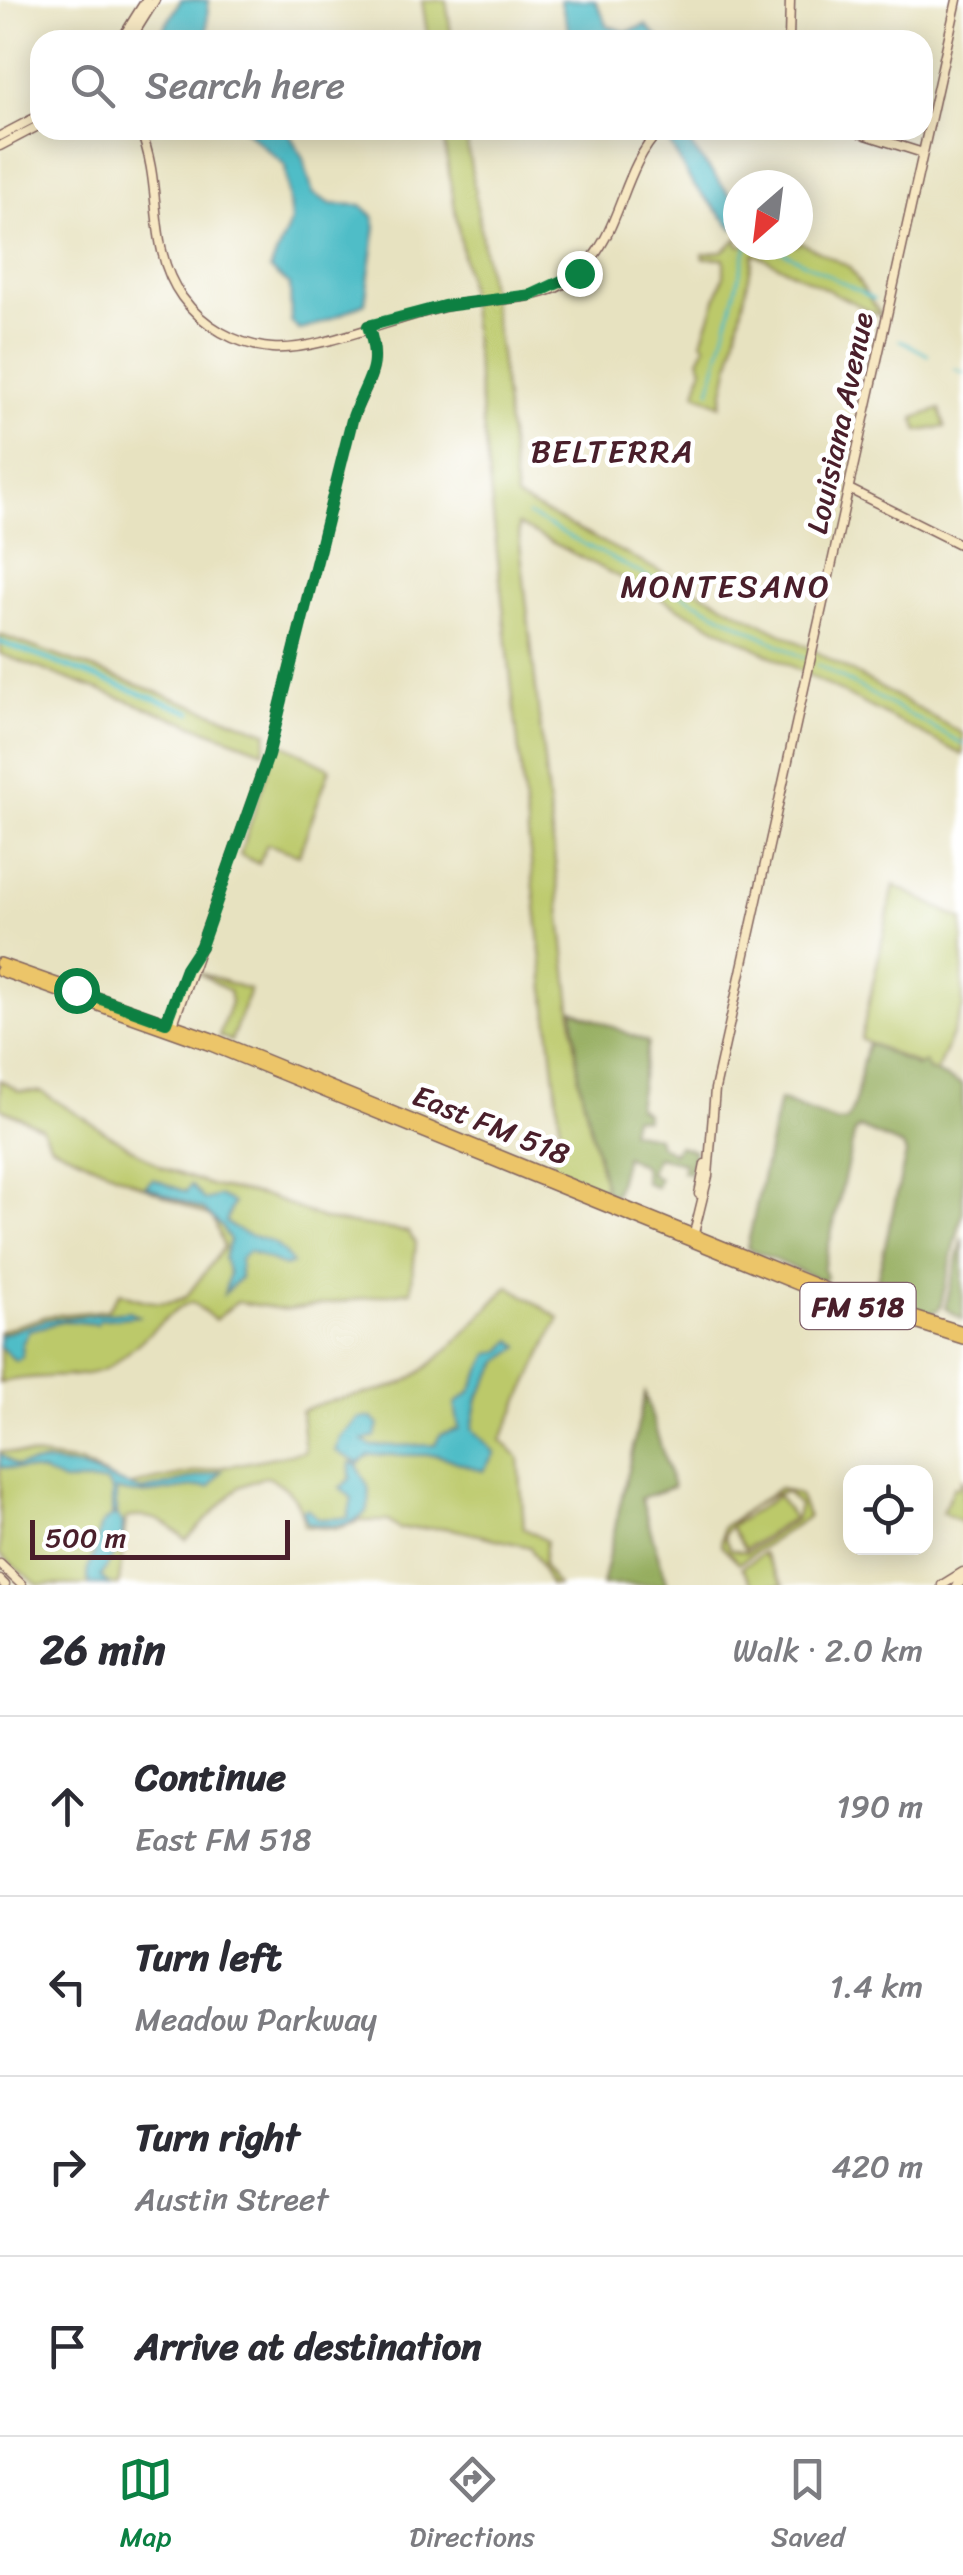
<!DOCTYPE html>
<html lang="en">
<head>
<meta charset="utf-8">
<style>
	:root { --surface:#fff; --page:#f7f7f7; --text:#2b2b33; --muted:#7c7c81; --line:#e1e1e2; --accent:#0b8043 }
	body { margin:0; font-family:Sriracha,sans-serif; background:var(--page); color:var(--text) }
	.controls { position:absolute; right:30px; bottom:30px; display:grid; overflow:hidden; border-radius:20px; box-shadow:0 5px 25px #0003 }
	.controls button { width:90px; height:90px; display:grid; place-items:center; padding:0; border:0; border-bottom:2px solid var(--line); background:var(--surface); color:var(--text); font:50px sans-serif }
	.compass { position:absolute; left:723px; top:170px; width:90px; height:90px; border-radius:50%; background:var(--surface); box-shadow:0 5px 25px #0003; rotate:208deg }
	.scale { position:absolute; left:30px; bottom:25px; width:260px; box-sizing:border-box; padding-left:10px; border:5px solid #4a1f2b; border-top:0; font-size:28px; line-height:35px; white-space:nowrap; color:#4a1f2b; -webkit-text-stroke:8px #fff; paint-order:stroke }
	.stop { position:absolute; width:30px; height:30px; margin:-22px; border:8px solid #0b8043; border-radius:50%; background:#fff }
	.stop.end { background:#0b8043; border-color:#fff; box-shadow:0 2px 10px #0008 }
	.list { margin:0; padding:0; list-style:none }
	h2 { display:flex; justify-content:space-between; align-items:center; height:130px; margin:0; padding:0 40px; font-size:42px }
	h2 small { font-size:32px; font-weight:400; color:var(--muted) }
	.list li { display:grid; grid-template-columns:65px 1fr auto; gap:30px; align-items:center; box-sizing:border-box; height:180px; padding:0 40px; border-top:2px solid var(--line) }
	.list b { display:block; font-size:38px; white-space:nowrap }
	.list p { margin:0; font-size:32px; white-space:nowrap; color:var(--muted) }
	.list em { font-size:32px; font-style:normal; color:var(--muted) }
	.icon { flex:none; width:55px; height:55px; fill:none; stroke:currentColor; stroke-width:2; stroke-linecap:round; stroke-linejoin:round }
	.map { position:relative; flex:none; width:963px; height:1585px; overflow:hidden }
	.search { position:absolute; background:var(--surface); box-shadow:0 5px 25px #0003; left:30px; right:30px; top:30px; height:110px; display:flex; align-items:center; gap:25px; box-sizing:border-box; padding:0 35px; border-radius:30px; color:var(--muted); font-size:38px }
	.sheet { height:850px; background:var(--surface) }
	nav { display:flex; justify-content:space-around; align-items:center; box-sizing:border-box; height:140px; border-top:2px solid var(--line); background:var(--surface); font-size:28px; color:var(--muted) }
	nav a { display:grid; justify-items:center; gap:5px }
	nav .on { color:var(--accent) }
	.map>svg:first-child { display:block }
	.green { fill:#bcc96b; stroke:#83744b; stroke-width:2.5; fill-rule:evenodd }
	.forest { fill:#95ad5f; stroke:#706645; stroke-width:2.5 }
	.water { fill:#4fbdc7; stroke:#4c6e79; stroke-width:2.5 }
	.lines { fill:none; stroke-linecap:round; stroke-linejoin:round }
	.stream { stroke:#4fbdc7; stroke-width:2.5 }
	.canal { stroke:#4fbdc7; stroke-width:5 }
	.secondary-casing { stroke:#81635f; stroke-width:11 }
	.primary-casing { stroke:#81635f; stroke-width:12 }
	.secondary { stroke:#f7e8c3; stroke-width:8 }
	.primary { stroke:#ecc569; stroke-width:9 }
	.route { stroke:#0b8043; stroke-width:12 }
	.labels { text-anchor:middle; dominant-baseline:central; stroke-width:9; stroke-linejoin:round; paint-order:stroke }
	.shield { fill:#fff; stroke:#80626b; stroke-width:2.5 }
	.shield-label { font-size:28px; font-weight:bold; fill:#4a1f2b }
	.street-label { font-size:30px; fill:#4a1f2b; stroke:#fff }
	.neighbourhood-label { font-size:32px; letter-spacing:2.5px; fill:#4a1f2b; stroke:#fff }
</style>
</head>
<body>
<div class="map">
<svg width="963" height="1585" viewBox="0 0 963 1585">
	<rect width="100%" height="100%" fill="#fff"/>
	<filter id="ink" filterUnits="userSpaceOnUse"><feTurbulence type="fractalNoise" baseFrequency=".01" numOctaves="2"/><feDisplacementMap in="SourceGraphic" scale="20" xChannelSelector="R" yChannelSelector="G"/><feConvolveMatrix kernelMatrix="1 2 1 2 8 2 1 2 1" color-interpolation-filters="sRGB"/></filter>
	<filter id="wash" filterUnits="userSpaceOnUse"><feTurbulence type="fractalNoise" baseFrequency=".0048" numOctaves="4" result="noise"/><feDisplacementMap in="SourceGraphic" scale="40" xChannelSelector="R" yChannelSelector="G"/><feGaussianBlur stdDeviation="2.25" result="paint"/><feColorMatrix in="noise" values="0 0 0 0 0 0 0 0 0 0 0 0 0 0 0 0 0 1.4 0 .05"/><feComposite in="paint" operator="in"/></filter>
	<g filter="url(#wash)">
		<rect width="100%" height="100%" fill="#e7e2c0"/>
		<!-- green -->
		<path class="green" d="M422,0H446L452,40H428Z
			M442,130H465L500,354L516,498L806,646L963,734V755L518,525L579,1080L606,1192L551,1169L560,1126L468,288Z
			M738,238V245H798V241L849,267L882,317L754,253L721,405L696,393L703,367L699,359L706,345L702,341L724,275V258H703L702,254L723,251Z
			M940,409L945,427L918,431L914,418Z
			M0,635L267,732L264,751L0,654Z
			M277,741L330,768L299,855L267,844L259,864L240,855Z
			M894,885L963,920V1008L936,1073L861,1039Z
			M197,972L250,990L231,1041L219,1036L231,1002L229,991Z
			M0,1080L19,1091L42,1092L163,1168L213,1186L270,1197L325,1220L408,1232L416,1243L411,1291L287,1310L237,1302L215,1320L192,1302C171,1307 133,1353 107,1368C82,1381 31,1373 0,1383V1331L46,1316L107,1310L120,1292C139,1301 165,1307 186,1297L224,1247L213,1218L51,1145L41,1127L0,1108Z
			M509,1286L559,1318L501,1440L519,1458L524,1528L546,1541L543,1565L557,1585H550L530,1547L448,1528L399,1529L388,1521H360L335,1529L304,1526C301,1501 290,1487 266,1476L239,1487L186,1540C167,1522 153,1513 126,1518L119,1585H38L0,1554V1451L80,1463L126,1486L305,1451L301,1412C333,1394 370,1398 405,1382C439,1365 481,1314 509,1286Z
			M963,1478V1523H962L942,1512L954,1486L958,1488Z
			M779,1488L799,1495L808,1517L739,1563L721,1545L723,1527ZM786,1492L799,1505L795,1520L747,1552L730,1549L724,1536C732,1518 767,1494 786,1492Z
			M778,1496L793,1518L745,1549L730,1527Z
			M763,1553L784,1585H754L742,1567Z"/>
		<!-- forest -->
		<path class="forest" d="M573,1010L648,1042L637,1106L646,1114L645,1119L633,1117L630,1131L657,1137L659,1145L674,1153L678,1146L694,1150L690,1173L682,1171L684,1163L657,1157L649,1172L659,1179L656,1187L645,1182L643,1166L625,1156L615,1195L606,1192L579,1080Z
			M868,1043L917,1066L925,1062L929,1070L963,1085V1211L940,1308L930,1315L873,1298L906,1154L903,1146L860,1128L855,1131L823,1270L827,1278L823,1281L747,1248L779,1100L837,1122L847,1121C861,1096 858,1070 868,1043Z
			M963,1238V1320L945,1308Z
			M645,1394L673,1487L641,1498L667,1585H602Z"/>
		<!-- water -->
		<path class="water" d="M181,0H208L207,40H157Z
			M560,0H595L608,26L627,32L646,25L660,40H572Z
			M245,130H287L303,158L313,193L331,204L361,205L373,216L376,226L365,303C352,309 310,330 299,330L291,322L290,285L270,269L291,221L285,165Z
			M679,131L737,204L738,226L734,229L692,183L667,139Z
			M153,1179L186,1192L191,1185L204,1200L219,1196L233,1203L226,1222C251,1245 271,1228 292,1264L284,1266L249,1251L240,1259V1278L224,1294L229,1274L224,1258L230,1241L222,1227L204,1210L145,1186Z
			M129,1311L138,1316L99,1320L97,1324L66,1321L29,1330L22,1344V1357L16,1361L0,1347V1335L46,1320Z
			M512,1340L520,1347L499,1362L478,1398L472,1429L495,1453L483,1471L437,1455H369L359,1463L336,1451L340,1438L359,1418H372L379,1425L375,1437L363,1441L372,1446L435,1445L440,1435L459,1429L455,1404L470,1392L489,1354L502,1351Z
			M0,1454L16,1466L47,1462L79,1467L142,1491L222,1471L210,1487C178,1484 147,1501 116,1490V1513L112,1514V1490L106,1482H63L43,1472L0,1467Z
			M350,1463L358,1465C359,1475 365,1478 368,1487C378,1527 333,1529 307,1523L303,1510L307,1508L318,1519L348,1518L352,1498L340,1488L350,1479Z
			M116,1515L123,1524L122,1540L101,1577L110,1585H90C84,1571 89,1567 94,1554C100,1536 93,1525 116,1515Z"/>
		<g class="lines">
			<!-- stream -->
			<path class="stream" d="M770,245L874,299
				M900,340L928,355
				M955,369L963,373
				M710,391L747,245
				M528,515L804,658
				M818,665L963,744"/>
			<!-- canal -->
			<path class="canal" d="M0,642L191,712"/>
		</g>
	</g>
	<g filter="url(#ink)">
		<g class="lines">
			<defs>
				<path id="secondary" d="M121,40L146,0
					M130,40L155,0
					M789,40L790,0
					M140,130C164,185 146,247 182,297C203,326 236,345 272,348C318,352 398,316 448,306C480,299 514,302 545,292C558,288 569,282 578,273C622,236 620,171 660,130
					M850,130L923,153
					M0,136L40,115
					M0,146L40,125
					M849,489L963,546
					M166,1024L186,969L201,947
					M172,1027L268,755L352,420C366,381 384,371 368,326
					M699,1194L705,1164
					M693,1237L708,1176L715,1089L957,0
					M0,1564L22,1585
					M0,1580L5,1585
					M942,1585L963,1572
					M957,1585L963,1580"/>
				<path id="primary" d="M0,963L215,1039L833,1291L963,1331
					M0,971L211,1046L815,1292L963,1339"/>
			</defs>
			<!-- secondary casing -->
			<use href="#secondary" class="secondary-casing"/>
			<!-- primary casing -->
			<use href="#primary" class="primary-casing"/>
			<!-- secondary -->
			<use href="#secondary" class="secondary"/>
			<!-- primary -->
			<use href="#primary" class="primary"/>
		</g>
	</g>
	<g class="lines" filter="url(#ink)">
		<!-- route -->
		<path class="route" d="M76,990L166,1022L186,969L201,946L268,756L352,420C365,380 384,372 368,326L444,306L532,295L579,273"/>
	</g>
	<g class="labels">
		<!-- shield labels -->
		<rect class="shield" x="800.5" y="1283" width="115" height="46" rx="8"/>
		<g class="shield-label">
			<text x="858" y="1306">FM 518</text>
		</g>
		<!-- street labels -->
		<g class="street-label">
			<text transform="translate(840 423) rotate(-78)">Louisiana Avenue</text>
			<text transform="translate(491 1125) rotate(22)">East FM 518</text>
		</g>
		<!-- neighbourhood labels -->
		<g class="neighbourhood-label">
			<text x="613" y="451">BELTERRA</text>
			<text x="726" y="586">MONTESANO</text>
		</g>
	</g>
</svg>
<div class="controls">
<button><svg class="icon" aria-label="locate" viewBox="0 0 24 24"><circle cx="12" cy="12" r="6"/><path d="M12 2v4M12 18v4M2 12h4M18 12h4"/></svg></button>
</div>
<svg class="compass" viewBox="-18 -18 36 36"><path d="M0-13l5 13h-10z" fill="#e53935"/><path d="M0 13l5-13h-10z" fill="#7c7c81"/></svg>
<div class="scale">500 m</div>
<div class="stop" style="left:76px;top:990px"></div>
<div class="stop end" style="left:579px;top:273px"></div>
<div class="search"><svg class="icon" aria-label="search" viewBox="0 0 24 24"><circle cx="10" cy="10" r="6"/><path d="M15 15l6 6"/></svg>Search here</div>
</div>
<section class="sheet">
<h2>26 min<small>Walk · 2.0 km</small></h2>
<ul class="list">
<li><svg class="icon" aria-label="ahead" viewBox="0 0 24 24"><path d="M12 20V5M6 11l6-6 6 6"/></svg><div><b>Continue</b><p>East FM 518</p></div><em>190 m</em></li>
<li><svg class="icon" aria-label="left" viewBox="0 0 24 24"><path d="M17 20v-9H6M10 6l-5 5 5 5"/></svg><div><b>Turn left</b><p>Meadow Parkway</p></div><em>1.4 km</em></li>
<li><svg class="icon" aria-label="right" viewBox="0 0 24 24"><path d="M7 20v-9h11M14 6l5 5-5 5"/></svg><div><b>Turn right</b><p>Austin Street</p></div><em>420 m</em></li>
<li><svg class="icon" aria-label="arrive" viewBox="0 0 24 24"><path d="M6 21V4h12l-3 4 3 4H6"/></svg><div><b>Arrive at destination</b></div></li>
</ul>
</section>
<nav>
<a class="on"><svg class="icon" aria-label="map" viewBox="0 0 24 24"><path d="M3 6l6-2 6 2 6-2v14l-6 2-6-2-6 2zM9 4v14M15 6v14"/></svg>Map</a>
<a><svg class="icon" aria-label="directions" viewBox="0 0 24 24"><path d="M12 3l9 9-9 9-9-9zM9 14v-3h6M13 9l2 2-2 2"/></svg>Directions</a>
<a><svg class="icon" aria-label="saved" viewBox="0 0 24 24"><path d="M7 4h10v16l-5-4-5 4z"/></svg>Saved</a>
</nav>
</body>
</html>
